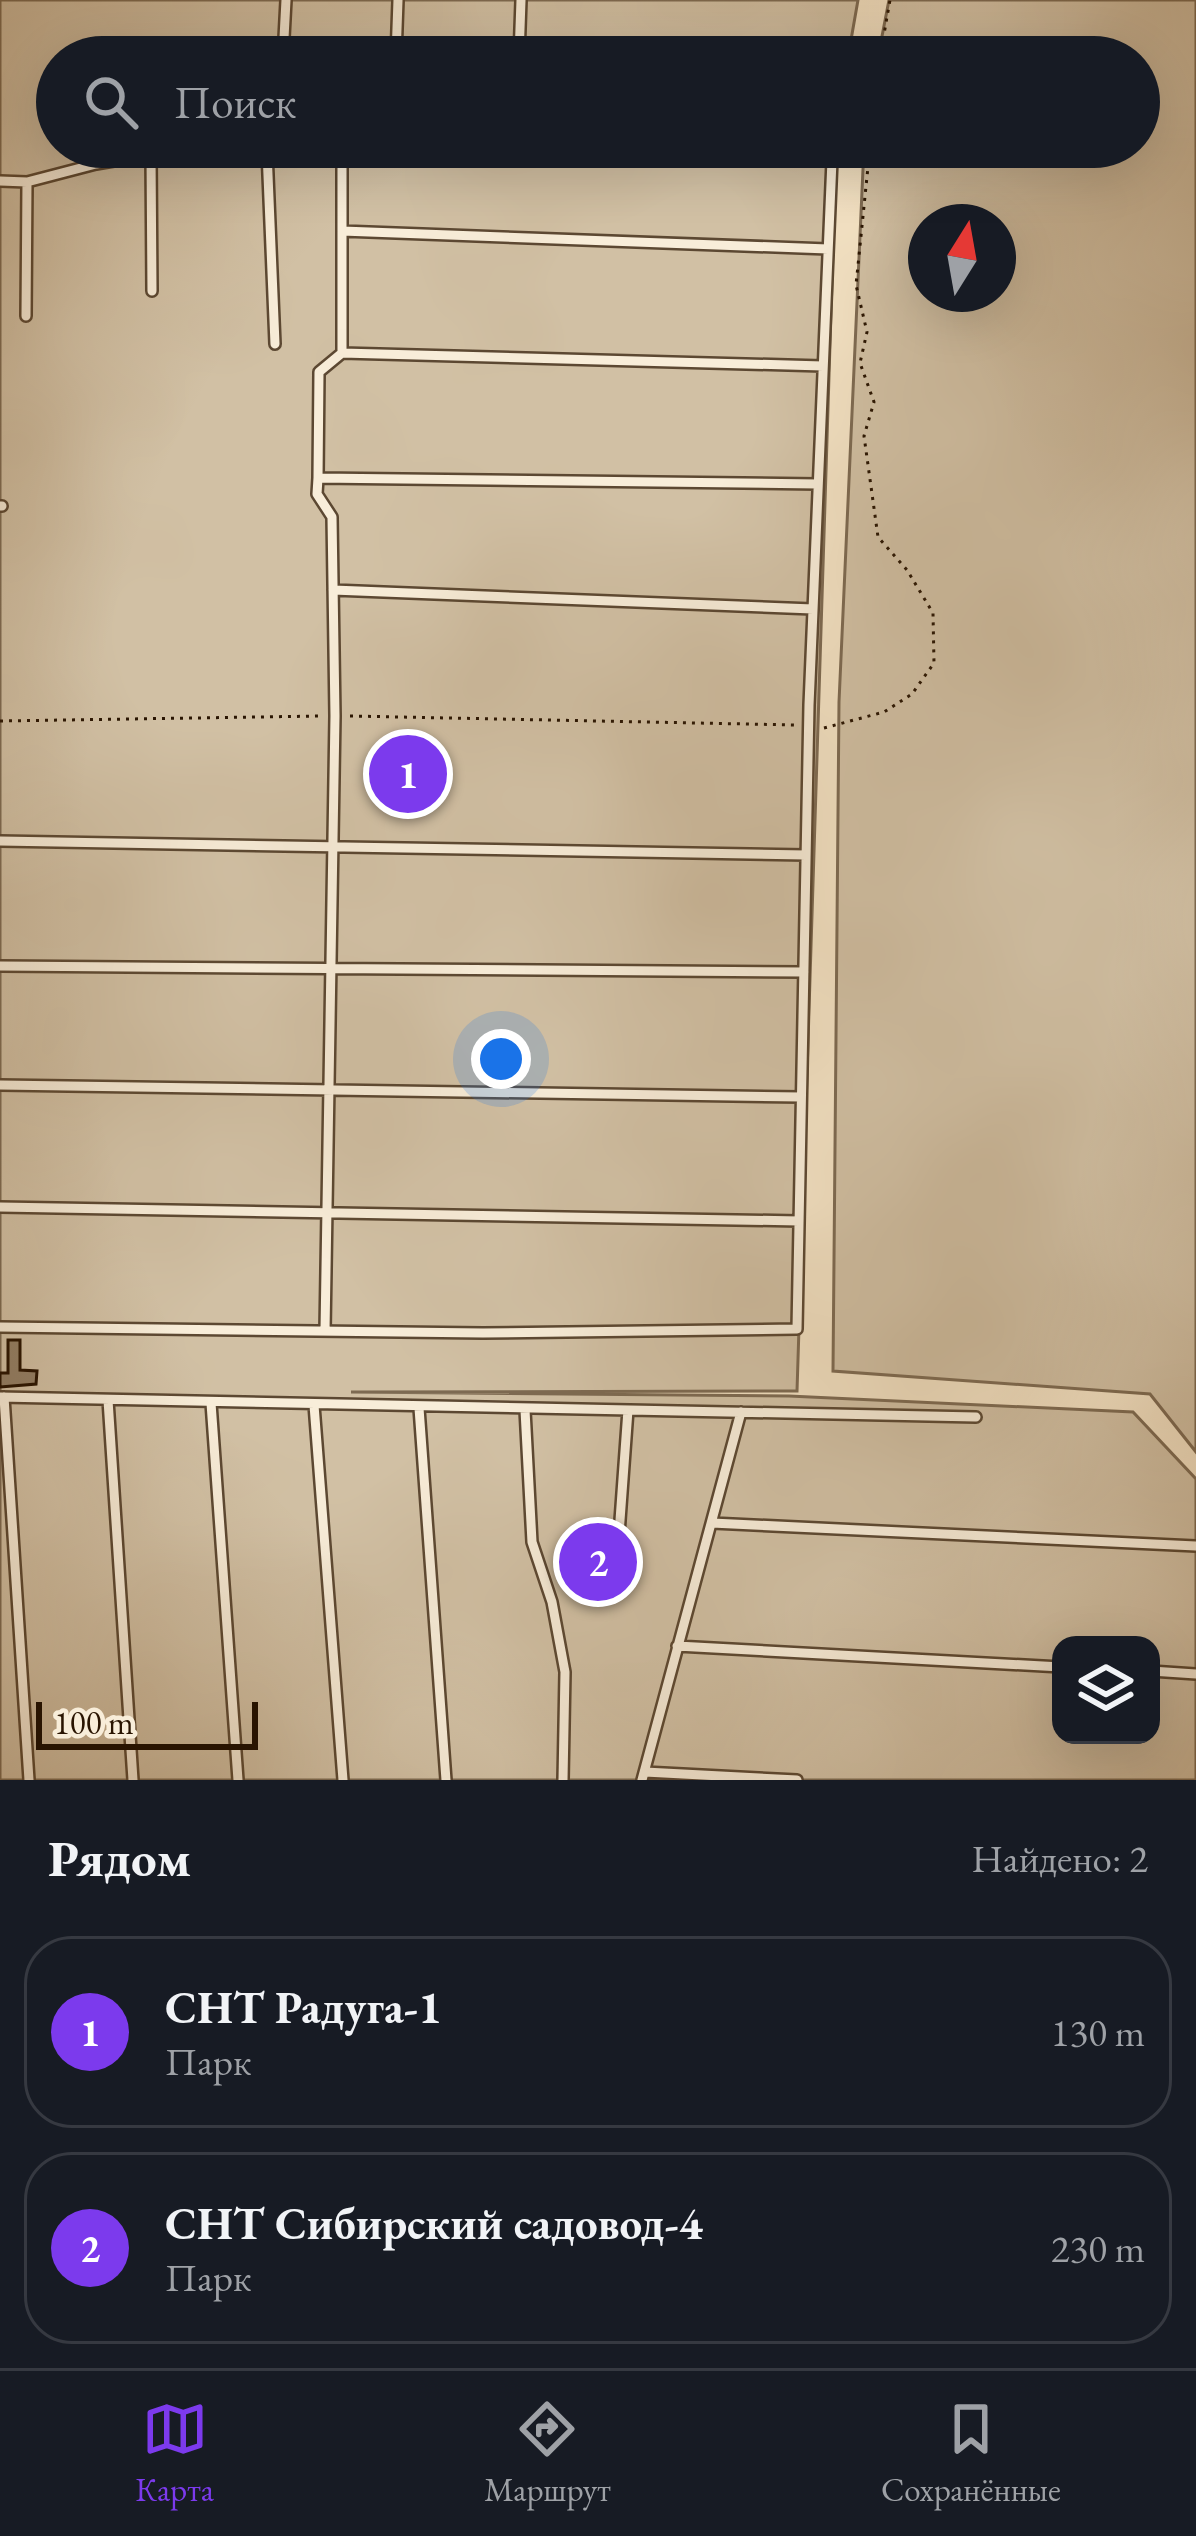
<!DOCTYPE html>
<html lang="ru">
<head>
<meta charset="utf-8">
<style>
	:root { --surface:#171b24; --page:#20242c; --text:#f1f3f6; --muted:#9ea1a6; --line:#363941; --accent:#7c3aed }
	body { margin:0; font-family:"EB Garamond",serif; background:var(--page); color:var(--text) }
	.controls { position:absolute; right:36px; bottom:36px; display:grid; overflow:hidden; border-radius:24px; box-shadow:0 12px 48px #0002 }
	.controls button { width:108px; height:108px; display:grid; place-items:center; padding:0; border:0; border-bottom:3px solid var(--line); background:var(--surface); color:var(--text); font:60px sans-serif }
	.compass { position:absolute; left:908px; top:204px; width:108px; height:108px; border-radius:50%; background:var(--surface); box-shadow:0 12px 48px #0002; rotate:11deg }
	.scale { position:absolute; left:36px; bottom:30px; width:222px; box-sizing:border-box; padding-left:12px; border:6px solid #291401; border-top:0; font-size:33px; line-height:42px; white-space:nowrap; color:#291401; -webkit-text-stroke:9px #f8edd9; paint-order:stroke }
	.you { position:absolute; left:501px; top:1059px; width:42px; height:42px; margin:-30px; border:9px solid #fff; border-radius:50%; background:#1a73e8; box-shadow:0 0 0 18px #1a73e833 }
	.badge { display:grid; place-items:center; width:78px; height:78px; border-radius:50%; background:var(--accent); color:#fff; font-size:39px; font-weight:700 }
	.pin { position:absolute; translate:-50% -50%; border:6px solid #fff; box-shadow:0 3px 12px #0006 }
	.list { margin:0; padding:0; list-style:none }
	h2 { display:flex; justify-content:space-between; align-items:center; height:156px; margin:0; padding:0 48px; font-size:51px }
	h2 small { font-size:39px; font-weight:400; color:var(--muted) }
	.list li { display:grid; grid-template-columns:78px 1fr auto; gap:36px; align-items:center; box-sizing:border-box; height:192px; margin:0 24px 24px; padding:0 24px; border:3px solid var(--line); border-radius:48px }
	.list b { display:block; font-size:45px; white-space:nowrap }
	.list p { margin:0; font-size:39px; white-space:nowrap; color:var(--muted) }
	.list em { font-size:39px; font-style:normal; color:var(--muted) }
	.icon { flex:none; width:66px; height:66px; fill:none; stroke:currentColor; stroke-width:2; stroke-linecap:round; stroke-linejoin:round }
	.map { position:relative; flex:none; width:1196px; height:1780px; overflow:hidden }
	.search { position:absolute; background:var(--surface); box-shadow:0 12px 48px #0002; left:36px; right:36px; top:36px; height:132px; display:flex; align-items:center; gap:30px; box-sizing:border-box; padding:0 42px; border-radius:66px; color:var(--muted); font-size:45px }
	.sheet { height:588px; background:var(--surface) }
	nav { display:flex; justify-content:space-around; align-items:center; box-sizing:border-box; height:168px; border-top:3px solid var(--line); background:var(--surface); font-size:33px; color:var(--muted) }
	nav a { display:grid; justify-items:center; gap:6px }
	nav .on { color:var(--accent) }
	.map>svg:first-child { display:block }
	.green { fill:#d1c0a4; stroke:#7d6a52; stroke-width:3; fill-rule:evenodd }
	.building { fill:#938067; stroke:#291401; stroke-width:3 }
	.lines { fill:none; stroke-linecap:round; stroke-linejoin:round }
	.service-casing { stroke:#5c4832; stroke-width:14 }
	.path { stroke:#291401; stroke-width:3; stroke-dasharray:3 6; stroke-linecap:butt }
	.service { stroke:#f8edd9; stroke-width:9 }
</style>
</head>
<body>
<div class="map">
<svg width="1196" height="1780" viewBox="0 0 1196 1780">
	<rect width="100%" height="100%" fill="#f4e3c5"/>
	<filter id="stains"><feTurbulence type="fractalNoise" baseFrequency=".00167" numOctaves="4"/><feColorMatrix values="0 0 0 0 .2 0 0 0 0 .09 0 0 0 0 .02 0 0 0 .5 -.17"/></filter>
	<radialGradient id="worn" r=".72"><stop offset=".6" stop-color="#630" stop-opacity="0"/><stop offset="1" stop-color="#630" stop-opacity=".3"/></radialGradient>
	<!-- green -->
	<path class="green" d="M0,0H858L848,57H57V147H94L86,157L836,154L797,1391L351,1392L789,1396L1133,1412L1196,1479V1780H0ZM1061,1645H1151V1735H1061Z
		M889,0H1196V1452L1150,1394L833,1371L839,702L864,147H1139V57H878ZM998,222V294H926V222Z"/>
	<!-- building -->
	<path class="building" d="M8,1340H20V1370L37,1371L36,1384L0,1387V1373H8Z"/>
	<g class="lines">
		<defs>
			<path id="service" d="M283,57L286,0
				M396,57L398,0
				M519,57L521,0
				M267,151L275,344
				M151,155L152,291
				M0,181L27,182L96,164L179,150L832,160L809,705L797,1329L483,1333L0,1327
				M342,231L828,249
				M26,316L27,182
				M342,353L823,366
				M318,478L818,484
				M0,506H2
				M333,590L813,609
				M0,841L806,855
				M0,966L804,972
				M0,1085L801,1097
				M0,1207L799,1221
				M325,1331L335,716L332,517L317,494L318,478L319,372L342,353V153
				M0,1397L976,1417
				M4,1397L29,1780
				M108,1400L133,1780
				M211,1403L238,1780
				M314,1405L343,1780
				M419,1408L446,1780
				M525,1410L532,1542L552,1602L565,1672L563,1780
				M712,1523L1196,1546
				M618,1548L628,1410
				M677,1646L1061,1667
				M1151,1671L1196,1674
				M645,1772L797,1780
				M642,1780L741,1412"/>
		</defs>
		<!-- service casing -->
		<use href="#service" class="service-casing"/>
		<!-- path -->
		<path class="path" d="M880,57L890,0
			M350,716L796,725
			M0,721L322,716
			M824,728L884,712L912,694L934,663L933,613L907,570L878,537L864,436L874,402L860,363L867,332L856,285L870,147"/>
		<!-- service -->
		<use href="#service" class="service"/>
	</g>
	<rect width="100%" height="100%" filter="url(#stains)"/>
	<rect width="100%" height="100%" fill="url(#worn)"/>
</svg>
<div class="controls">
<button><svg class="icon" aria-label="layers" viewBox="0 0 24 24"><path d="M12 4l9 5-9 5-9-5zM3 14l9 5 9-5"/></svg></button>
</div>
<svg class="compass" viewBox="-18 -18 36 36"><path d="M0-13l5 13h-10z" fill="#e53935"/><path d="M0 13l5-13h-10z" fill="#9ea1a6"/></svg>
<div class="scale">100 m</div>
<div class="you"></div>
<div class="pin badge" style="left:408px;top:774px">1</div>
<div class="pin badge" style="left:598px;top:1562px">2</div>
<div class="search"><svg class="icon" aria-label="search" viewBox="0 0 24 24"><circle cx="10" cy="10" r="6"/><path d="M15 15l6 6"/></svg>Поиск</div>
</div>
<section class="sheet">
<h2>Рядом<small>Найдено: 2</small></h2>
<ul class="list">
<li><span class="badge">1</span><div><b>СНТ Радуга-1</b><p>Парк</p></div><em>130 m</em></li>
<li><span class="badge">2</span><div><b>СНТ Сибирский садовод-4</b><p>Парк</p></div><em>230 m</em></li>
</ul>
</section>
<nav>
<a class="on"><svg class="icon" aria-label="map" viewBox="0 0 24 24"><path d="M3 6l6-2 6 2 6-2v14l-6 2-6-2-6 2zM9 4v14M15 6v14"/></svg>Карта</a>
<a><svg class="icon" aria-label="directions" viewBox="0 0 24 24"><path d="M12 3l9 9-9 9-9-9zM9 14v-3h6M13 9l2 2-2 2"/></svg>Маршрут</a>
<a><svg class="icon" aria-label="saved" viewBox="0 0 24 24"><path d="M7 4h10v16l-5-4-5 4z"/></svg>Сохранённые</a>
</nav>
</body>
</html>
